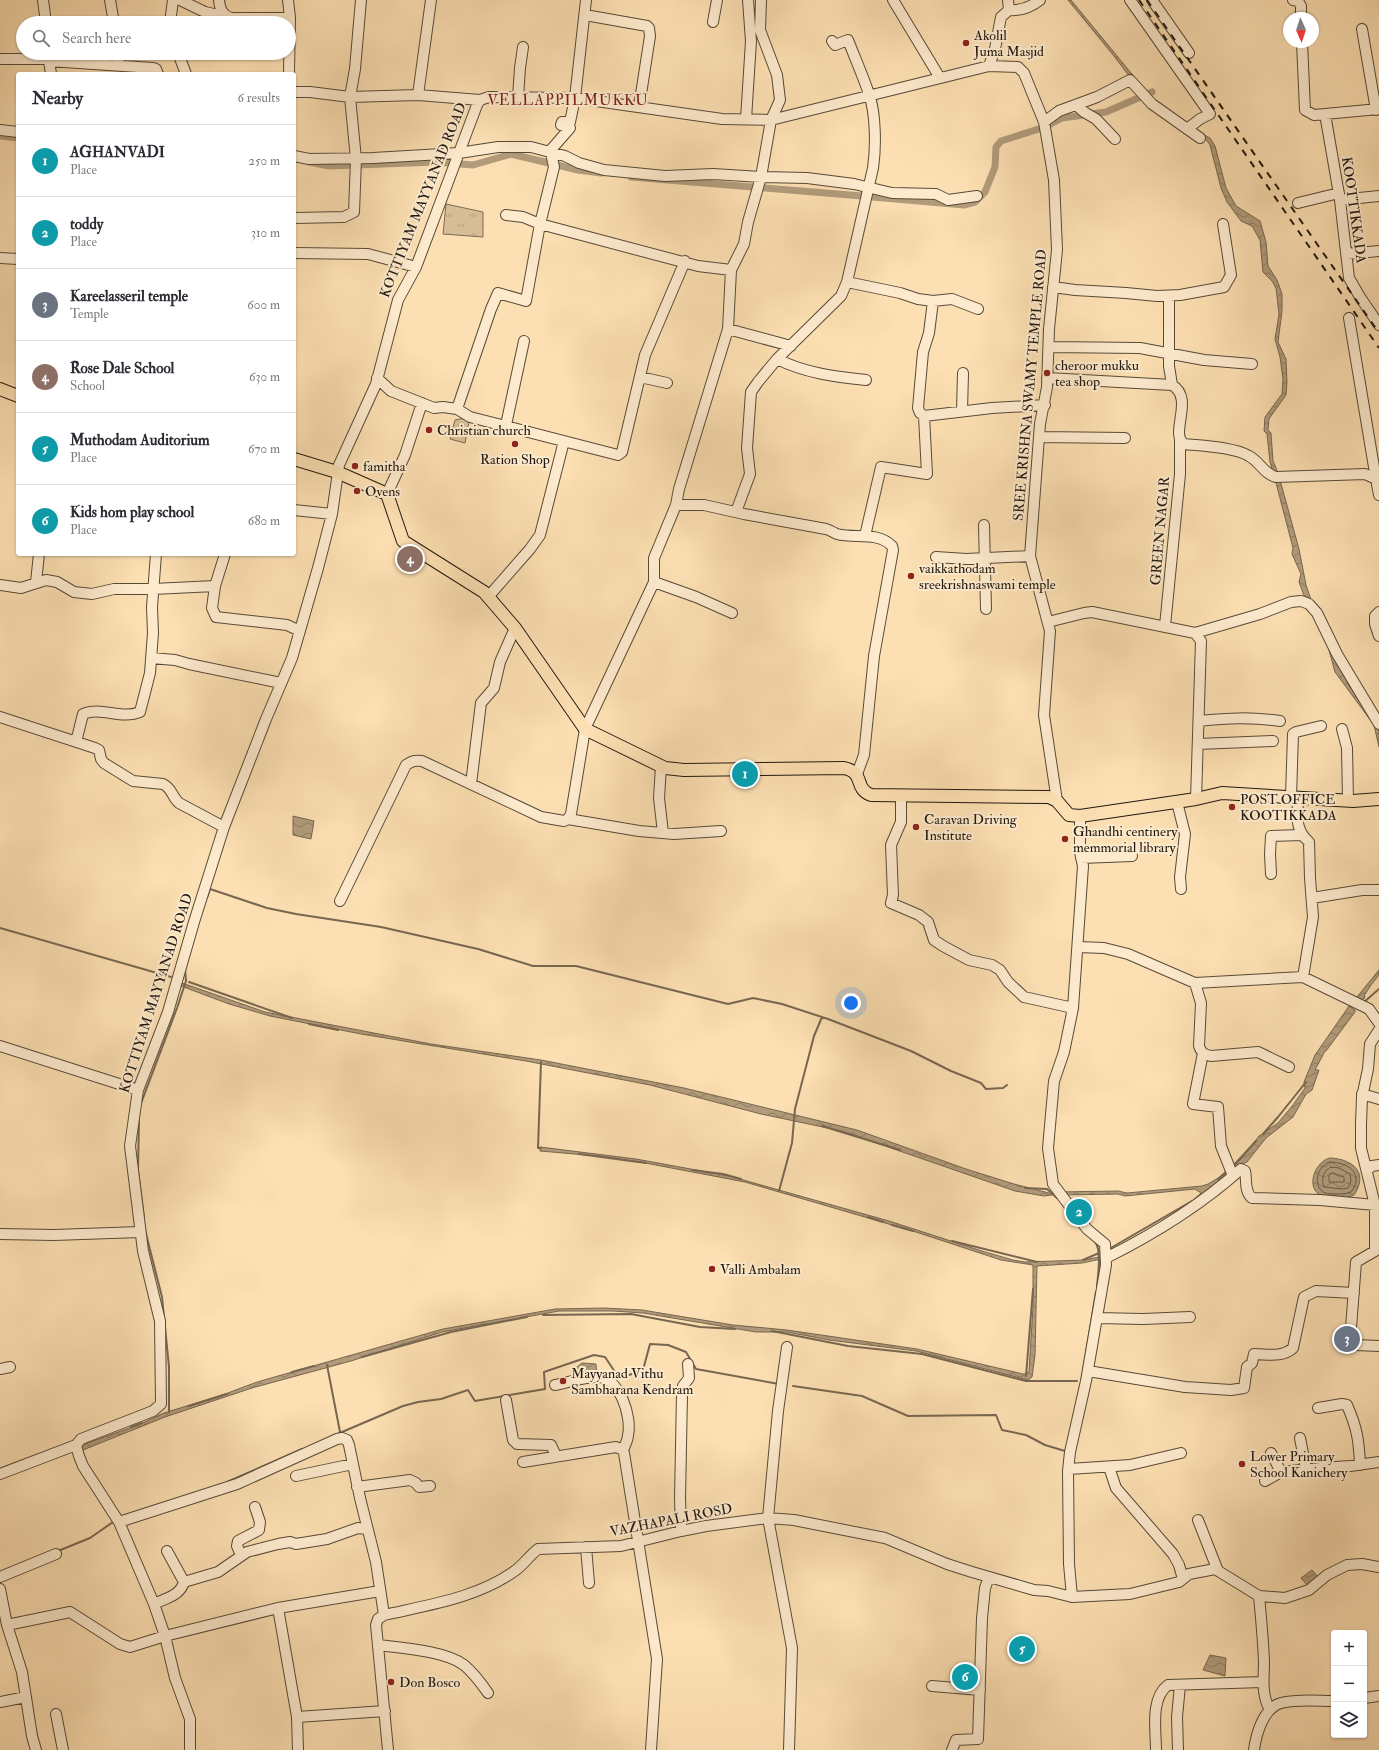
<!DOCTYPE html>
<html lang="en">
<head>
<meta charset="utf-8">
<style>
	:root { --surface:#fff; --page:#f2f2f3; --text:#2b2b33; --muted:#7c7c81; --line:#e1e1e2; --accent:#7c3aed }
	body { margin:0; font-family:"IM FELL Double Pica",serif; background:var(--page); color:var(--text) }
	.controls { position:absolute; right:12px; bottom:12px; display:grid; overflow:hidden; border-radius:4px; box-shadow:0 1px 3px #0004 }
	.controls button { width:36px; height:36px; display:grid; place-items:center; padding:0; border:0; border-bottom:1px solid var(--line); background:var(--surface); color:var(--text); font:20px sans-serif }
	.compass { position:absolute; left:1283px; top:12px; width:36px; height:36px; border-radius:50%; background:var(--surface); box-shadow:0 1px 3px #0004; rotate:177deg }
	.you { position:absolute; left:851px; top:1003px; width:14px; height:14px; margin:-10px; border:3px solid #fff; border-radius:50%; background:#1a73e8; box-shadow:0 0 0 6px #1a73e833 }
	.badge { display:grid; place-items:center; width:26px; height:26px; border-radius:50%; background:var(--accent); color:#fff; font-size:13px; font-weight:700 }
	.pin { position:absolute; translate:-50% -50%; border:2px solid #fff; box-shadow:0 1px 4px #0006 }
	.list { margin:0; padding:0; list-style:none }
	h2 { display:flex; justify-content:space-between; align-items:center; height:52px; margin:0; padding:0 16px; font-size:17px }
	h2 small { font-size:13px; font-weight:400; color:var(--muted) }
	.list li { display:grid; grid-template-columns:26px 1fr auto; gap:12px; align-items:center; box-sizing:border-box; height:72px; padding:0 16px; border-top:1px solid var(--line) }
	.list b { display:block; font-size:15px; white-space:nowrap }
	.list p { margin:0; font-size:13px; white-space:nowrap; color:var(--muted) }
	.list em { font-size:13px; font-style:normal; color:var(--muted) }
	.icon { flex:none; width:22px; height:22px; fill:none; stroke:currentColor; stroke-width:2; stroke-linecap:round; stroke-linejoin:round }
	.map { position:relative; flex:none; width:1379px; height:1750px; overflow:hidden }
	.search { position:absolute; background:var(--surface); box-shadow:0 1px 3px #0004; left:16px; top:16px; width:280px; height:44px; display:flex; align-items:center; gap:10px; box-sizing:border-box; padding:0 14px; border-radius:22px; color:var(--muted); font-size:15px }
	.panel { position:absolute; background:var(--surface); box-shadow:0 1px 3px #0004; left:16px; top:72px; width:280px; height:484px; border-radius:4px }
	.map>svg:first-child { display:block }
	.park { fill:url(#park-tufts); stroke:#7c6a52 }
	.water { fill:url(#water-waves); stroke:#776750 }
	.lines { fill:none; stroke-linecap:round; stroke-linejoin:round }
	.shore { stroke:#685a45; stroke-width:1 }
	.stream { stroke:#776750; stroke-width:2 }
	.canal { stroke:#b19b7b; stroke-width:7 }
	.minor-casing { stroke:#574a38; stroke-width:12 }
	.major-casing { stroke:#20180f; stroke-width:14 }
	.minor { stroke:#fdeacd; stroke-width:10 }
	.major { stroke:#fcdfb2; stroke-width:12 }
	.rail { stroke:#20180f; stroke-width:2; stroke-dasharray:7 7; stroke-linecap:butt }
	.poi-dot { fill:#8f2418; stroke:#fdeacd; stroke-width:1.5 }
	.labels { text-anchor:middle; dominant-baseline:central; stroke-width:4; stroke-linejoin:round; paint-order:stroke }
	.poi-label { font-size:14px; fill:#20180f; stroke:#fdeacd; text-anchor:start }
	.street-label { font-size:14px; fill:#20180f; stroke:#fdeacd }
	.neighbourhood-label { font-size:15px; letter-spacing:1px; fill:#7a1f14; stroke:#fdeacd }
</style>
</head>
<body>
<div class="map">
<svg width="1379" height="1750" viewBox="0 0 1379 1750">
	<defs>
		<pattern id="park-tufts" width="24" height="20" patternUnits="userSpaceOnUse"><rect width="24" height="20" fill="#d7bd96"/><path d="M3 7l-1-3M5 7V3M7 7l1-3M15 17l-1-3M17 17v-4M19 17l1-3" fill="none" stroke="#b8a280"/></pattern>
		<pattern id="water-waves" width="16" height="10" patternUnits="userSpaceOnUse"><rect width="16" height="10" fill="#b19b7b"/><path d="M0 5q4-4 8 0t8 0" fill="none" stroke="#907d63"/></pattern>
	</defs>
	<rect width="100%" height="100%" fill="#fcdfb2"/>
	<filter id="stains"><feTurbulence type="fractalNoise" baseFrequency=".005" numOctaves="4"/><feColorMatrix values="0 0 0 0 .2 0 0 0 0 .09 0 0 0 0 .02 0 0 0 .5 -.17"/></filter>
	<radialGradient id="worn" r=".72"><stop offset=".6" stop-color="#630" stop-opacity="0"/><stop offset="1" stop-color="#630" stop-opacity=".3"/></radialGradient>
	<!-- park -->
	<path class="park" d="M446,204L483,212V237L443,234Z
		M470,417L465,443L450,439L455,420Z"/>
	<!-- water -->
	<path class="water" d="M1068,0H1071L1150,96L1178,118L1139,89L1114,56Z
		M1191,128L1210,138L1215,146L1226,188L1236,206L1260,221L1266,242L1268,266L1277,280L1282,294V311L1278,342L1286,359L1287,382L1286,395L1269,419L1268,430L1271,433L1273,461L1279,475H1274L1270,462L1267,434L1264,431L1265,417L1282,394L1283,379L1280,357L1275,339L1279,314L1276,288L1272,281L1263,272L1260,240L1252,226L1241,221L1227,202L1221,188L1210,145C1206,138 1198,134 1191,128Z
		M1275,479L1280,480L1299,549L1306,585L1317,617L1349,686L1374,718L1379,732V747L1374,725L1335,672L1327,643L1309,609L1299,582L1301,574L1292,554L1293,548Z
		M293,816L314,821L311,839L293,835Z
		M1379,970V975L1371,985L1364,996H1365L1364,999H1362L1357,1007L1352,1003Z
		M182,983L265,1012L301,1019L431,1044L541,1060L684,1088L857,1130L966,1169L1014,1184L1049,1193L1052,1195L1044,1196L1015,1191L842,1131L761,1114L650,1085L526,1061L361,1034L270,1016L229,1004L181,986Z
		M1349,1006L1355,1010V1012L1326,1051H1325L1315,1070H1319L1312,1090L1306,1094L1293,1117L1266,1138L1247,1162L1242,1164L1233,1176L1227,1173L1243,1157L1259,1136L1278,1123L1293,1105L1305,1088L1304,1082L1315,1055Z
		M540,1147L636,1159L729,1176L889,1221L985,1252L1013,1260L1025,1262L1084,1260L1104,1256L1106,1258L1082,1263L1037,1266L1035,1355L1032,1377L1028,1380L916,1351L829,1340L787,1332H756L643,1313L613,1311H559L442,1332L351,1361L252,1388L165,1417L83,1450L82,1445L138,1425L164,1413L225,1394L257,1382L443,1329L555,1309L604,1308L642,1310L733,1325L787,1330L917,1349L1023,1374H1026L1029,1371L1033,1307V1265L1001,1260L916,1232L745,1182L640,1162L598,1156L540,1151Z
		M1330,1158C1353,1159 1369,1173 1354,1195C1347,1198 1341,1198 1333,1198C1329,1197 1324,1197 1320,1195C1305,1186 1316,1161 1330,1158Z
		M1225,1174L1228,1178L1183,1209L1201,1193L1195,1189L1125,1196L1118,1194L1060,1195L1057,1192L1118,1191L1127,1193L1202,1186L1208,1184Z
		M582,1363L596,1364L597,1376L575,1380L572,1371Z
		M1312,1570L1319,1578L1308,1586L1301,1578Z
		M1210,1655L1226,1658L1225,1676L1203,1670Z"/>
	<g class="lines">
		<!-- shore -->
		<path class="shore" d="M1330,1162C1348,1162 1365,1174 1351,1192C1346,1194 1342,1194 1336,1194C1331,1194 1324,1194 1321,1190C1313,1182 1319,1164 1330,1162Z
			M1331,1167L1339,1168L1350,1174L1351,1181L1348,1188L1342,1189L1324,1187C1321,1179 1323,1171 1331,1167Z
			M1333,1173L1344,1177V1182H1329V1176Z"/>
		<!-- stream -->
		<path class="stream" d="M207,898L210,889L267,908L296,914L381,927L478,949L533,966H576L728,1004L753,998L782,1004L828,1019L911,1051L951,1071L981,1083L986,1089L1003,1088L1007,1085
			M0,928L171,977
			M189,982L292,1018
			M1363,1003L1379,989
			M309,1024L338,1030
			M541,1062L538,1148H541
			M140,1106L177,1008L186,981L185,969
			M139,1118L138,1170L144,1218
			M822,1126L900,1150
			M1263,1134L1278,1117L1306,1082
			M579,1154L646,1163
			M1233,1166L1256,1141
			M692,1170L723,1174L741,1179
			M1218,1179L1227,1171
			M1025,1188L1047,1189L1057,1198
			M779,1191L792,1143L795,1109L814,1036L822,1017
			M1060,1201L1079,1226
			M868,1217L883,1222
			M892,1225L913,1231
			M145,1230L162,1297L169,1367V1412
			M952,1241L1037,1262
			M1095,1242C1102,1249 1098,1276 1097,1286
			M1109,1249L1192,1201
			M1083,1260L1099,1253
			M543,1315L631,1314L700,1327L735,1329
			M772,1331L848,1346L922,1354L1026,1381H1077
			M362,1357L451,1332L527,1317
			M327,1365L340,1432
			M292,1372L314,1366
			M1026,1376L1033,1289
			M1081,1383L1096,1292
			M793,1386L862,1396L908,1416L996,1415L1002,1430L1026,1435L1045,1445L1065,1451L1066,1449
			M189,1406L227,1394
			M131,1427L142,1423
			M335,1435L403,1406L418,1402L441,1399L468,1390L475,1401L545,1389L544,1372L594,1355L605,1357L615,1372L629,1375L643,1370L650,1344L668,1345L686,1352L696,1369L779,1384
			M227,1482L302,1449
			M58,1551L90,1538L113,1522"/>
		<!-- canal -->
		<path class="canal" d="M0,136L18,138
			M309,162L329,166L436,162L473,165L511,154L578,170L601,173
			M631,177L862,196
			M872,197L964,205L975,202L985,192L995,167L996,147L1001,141L1045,127L1062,118L1106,112L1152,92"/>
		<defs>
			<path id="minor" d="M43,0L46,23
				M110,0L114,23
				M180,0L205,12L227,17
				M219,0C220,9 222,15 231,18H290
				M288,0L290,18L289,74
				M893,0L940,78
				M1130,0L1210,114L1200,119L1187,129
				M1152,0L1189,53
				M1293,0L1298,1L1301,6V18
				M1009,10C1020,11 1031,7 1040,0
				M585,15L647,26L649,28L650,36L639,107
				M713,22L717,0
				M170,23L173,0
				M1362,29L1376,110
				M832,41L835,45L848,40C855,58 863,76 869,94C876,114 876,148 873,168L847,282L900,293L918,299L933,301L952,299L978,309
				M1302,42L1305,110L1314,115L1379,109
				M118,53L119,65
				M178,53L186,74
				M0,59H47L49,61L51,74
				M49,61L153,68L156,69L158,74
				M989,66L995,49L1001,17L1009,10L1008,0
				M294,92H310L350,97L418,95L480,100
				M418,95L431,0
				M518,97L520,68L523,47
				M1076,105L1084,112L1096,119L1115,139
				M1325,114L1340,200L1349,278L1360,297L1379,325
				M746,119L751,41L748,0
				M1044,122L1059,111L1097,97L1130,80L1152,104L1200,138
				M0,130L18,132
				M549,152L570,128L561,125L562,122H570L575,98L722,119L771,120L989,66L1018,67L1024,73L1044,122L1054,180L1057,250L1049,329L1047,387L1040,424L1030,556L1050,631L1044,715L1057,801
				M294,156L309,159L373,158L459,153L498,147H531L565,156L579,163L604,170L665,176L713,174L761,177L807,178L854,184L892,193L936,194L948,200L977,196
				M1340,200L1379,196
				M1298,203L1339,193
				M506,215L523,217L540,224L698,266L731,270
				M294,218L344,217L354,212L356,159L350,97L355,69L361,0
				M294,253L368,254L416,267
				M1347,254L1379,251
				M0,258L18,259
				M1053,287L1075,290L1126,293L1157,296L1180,295L1224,287L1231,275L1223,224
				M1169,296V366L1172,385
				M1349,318L1376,479H1379
				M728,329L791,346
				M1049,347L1140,348L1204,360L1252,364
				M777,359C805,373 836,377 866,380
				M640,377L667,383
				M377,378L391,391L434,408L443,407L457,409L470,417L618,455L622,452L645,355L685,261
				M1047,378L1172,385C1195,398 1169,434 1184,444C1202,446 1234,447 1249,456C1260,462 1264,474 1276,477L1365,474L1376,479L1379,495
				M457,409L491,309L498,293L526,301L540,224L554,167L551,153
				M962,411L963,373
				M924,416L992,408L1045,405
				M506,425L524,341
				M1039,437L1125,438
				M387,494L405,455L422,403
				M676,505H704L744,514L826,529C830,530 834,533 837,534C855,539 877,531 892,546L893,550L874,656L864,755L857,774
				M294,510L332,514
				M736,512L750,474L747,448L751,392L758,382L777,359L841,296L847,282
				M984,525L986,609
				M865,536L881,467L927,474L924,416L920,413L918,408L923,352L929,333L933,301
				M936,557L966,559L1030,556
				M36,582L39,554
				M654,582L696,597L732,613
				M0,585L21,588L46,580L57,582L74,592L92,594L114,589H153L215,586L212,608L216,617L287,625L300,631
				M215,586L225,554
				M488,597L530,549L540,535L564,441
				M1379,612L1375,616V624L1379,636
				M1048,622L1084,613L1092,612L1195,633L1260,614L1291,602L1301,601L1309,604L1317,613L1337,654L1379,724
				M1165,626L1180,474V440
				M1195,633L1201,641L1196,799
				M151,658L175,660L189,664L281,683
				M0,717L95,748L99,750L101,759L104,763L133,781L163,784C172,788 172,797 179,803L224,827
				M1199,721C1228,718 1251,717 1280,721
				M1342,729L1347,748L1348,801
				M76,742L83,714C101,706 121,720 140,712L150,673L153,633L152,607L156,554
				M1198,744L1273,741
				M661,766L659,798L663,833
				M471,784L481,703L494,688L500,662L515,628
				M901,795V822L891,845L893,895L891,903L919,915L928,922L934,940L943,946L969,960L992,965L1000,970L1008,982L1024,997L1073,1008
				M1291,797L1293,734L1296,732L1321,726
				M1298,797C1298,816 1294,829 1309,842L1310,878L1313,917L1303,977
				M1177,802L1185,834L1180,877L1181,889
				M568,819L639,831L674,834L721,831
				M1081,858L1132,856
				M1271,874L1270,854L1271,836L1301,835
				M1312,898L1362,890H1379
				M340,901L406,765C412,761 415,760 422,761L541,817L564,821L568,819L571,814L585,729L654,582V558L676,505L679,489L728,329L731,270L744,244L748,222L761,177L771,120L780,100L777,75L760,30L761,0
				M1078,947L1104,948L1128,954L1195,983L1303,977L1369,1009L1379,1023
				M1195,983L1201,1003L1199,1046C1201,1053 1205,1055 1211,1056L1258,1052L1289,1067
				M1379,1030L1370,1044L1368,1069L1362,1097L1361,1124V1148L1375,1205V1251L1356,1262L1350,1341L1352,1344L1355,1345L1379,1346
				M0,1046L138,1090
				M1203,1053L1193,1104L1218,1107L1221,1146L1233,1176
				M1362,1094L1379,1099
				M1367,1170L1372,1166L1379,1165
				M0,1234L54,1235L140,1232
				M1106,1258C1154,1234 1201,1205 1241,1169L1245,1171C1247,1179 1244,1192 1252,1198L1320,1200L1375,1205
				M1097,1318L1143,1319L1190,1317
				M787,1347L778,1411L768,1518L792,1648L789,1750
				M0,1369L10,1367
				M1088,1371L1185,1387L1231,1390L1244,1388L1247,1367L1252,1363L1254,1354C1267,1354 1282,1358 1293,1348L1304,1297L1316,1291L1354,1293
				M555,1385C567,1383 586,1376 598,1377C620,1378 632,1417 628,1435C628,1440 625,1445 623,1450
				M506,1400L513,1440L517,1444L551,1445L556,1456
				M1318,1408L1342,1404L1347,1405C1357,1428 1359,1440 1360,1465
				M1300,1438L1306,1469
				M1271,1453L1281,1472
				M523,1462L616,1447L623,1450L624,1453L657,1659L651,1750
				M1109,1467L1116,1488L1173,1554L1179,1565L1183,1579
				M1069,1469L1130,1465L1181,1453
				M0,1474L76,1445
				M296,1476L353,1464
				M1265,1481L1281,1472L1321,1468L1350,1466L1379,1462
				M357,1487L410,1480L416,1483L419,1487L430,1486
				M1198,1520L1218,1571
				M119,1522L237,1484L337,1439L342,1438L347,1440L349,1445L360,1498L376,1562L384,1615
				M681,1531L680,1498L682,1394L683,1386L689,1378L688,1364
				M586,1547L589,1583
				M167,1551L184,1582
				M241,1555L237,1546L238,1541L259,1530L260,1522L255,1507
				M0,1577L56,1554
				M0,1589L7,1625L22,1672L32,1736L36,1750
				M1259,1596C1261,1617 1263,1639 1264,1661C1264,1679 1261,1694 1270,1710
				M1072,1597L1130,1594L1179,1582L1189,1574L1215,1569L1259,1596L1285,1598L1309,1590L1327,1575L1347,1565L1362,1564L1379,1567
				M154,1604C166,1598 180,1596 184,1582L218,1572L247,1552L278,1544L290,1542L296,1544L327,1539L358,1528L367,1529
				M278,1608L297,1717L298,1750
				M7,1625L70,1612L120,1644L130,1647L165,1636L278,1608L380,1591
				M378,1645C402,1648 446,1651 464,1665C474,1673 481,1683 488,1693
				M932,1686L980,1690
				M1364,1698L1379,1696
				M0,1702L26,1697
				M56,1714L63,1750
				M297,1717L385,1711
				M190,1750V1719L175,1678L165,1636L154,1604L119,1522L83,1466L79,1456L76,1445L81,1439L153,1411L161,1404L160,1321L143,1251L130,1146L138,1090L168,1012L194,922L224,827L266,719L292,658L318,568L332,514L339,465L376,384L398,300L416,267L477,105L480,100L489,97L575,98L586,0
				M388,1750L376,1625L378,1619L384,1615C428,1605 478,1598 516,1570C524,1564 530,1555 538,1549L621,1546L681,1531L706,1526L768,1518L794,1520L885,1538L947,1564L972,1572L1034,1590L1048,1591L1072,1597L1069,1564L1068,1471L1070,1452L1086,1381L1106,1265L1105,1244L1087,1229L1053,1184L1048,1148L1054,1081L1064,1052L1073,1008L1083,866L1080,852V816
				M952,1750L956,1740L978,1739L982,1618L985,1588L989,1577
				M1156,1750C1156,1731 1150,1698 1168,1685L1263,1682
				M1178,1750L1177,1717L1180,1685
				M1254,1750C1256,1735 1263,1708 1281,1703C1297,1699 1317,1701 1334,1701"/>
			<path id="major" d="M0,389L18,396
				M294,459L337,472L387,494L403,541L484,592L515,628L585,729L665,768L684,770L844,768C866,773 853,788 871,795L1049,797L1057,801L1069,815L1080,816L1196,799L1222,793L1353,801L1379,799"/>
		</defs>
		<!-- minor casing -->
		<use href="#minor" class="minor-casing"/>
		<!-- major casing -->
		<use href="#major" class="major-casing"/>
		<!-- minor -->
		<use href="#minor" class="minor"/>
		<!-- major -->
		<use href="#major" class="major"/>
		<!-- rail -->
		<path class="rail" d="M1139,0L1379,348
			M1147,0L1379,333"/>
	</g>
	<!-- markers -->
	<g class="poi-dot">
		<circle cx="966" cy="43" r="4"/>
		<circle cx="1047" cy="373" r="4"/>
		<circle cx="429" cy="430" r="4"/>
		<circle cx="515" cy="444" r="4"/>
		<circle cx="355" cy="466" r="4"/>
		<circle cx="357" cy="491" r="4"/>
		<circle cx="911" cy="576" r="4"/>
		<circle cx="1232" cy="807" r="4"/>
		<circle cx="916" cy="827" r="4"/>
		<circle cx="1065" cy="839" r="4"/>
		<circle cx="712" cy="1269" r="4"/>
		<circle cx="563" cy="1381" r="4"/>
		<circle cx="1242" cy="1464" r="4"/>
		<circle cx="391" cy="1682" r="4"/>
	</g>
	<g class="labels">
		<!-- poi labels -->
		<g class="poi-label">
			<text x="974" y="35">Akolil<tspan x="974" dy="16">Juma Masjid</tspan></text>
			<text x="1055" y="365">cheroor mukku<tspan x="1055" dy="16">tea shop</tspan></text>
			<text x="437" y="430">Christian church</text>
			<text x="515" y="459" text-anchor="middle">Ration Shop</text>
			<text x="363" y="466">famitha</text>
			<text x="365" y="491">Ovens</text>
			<text x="919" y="568">vaikkathodam<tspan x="919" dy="16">sreekrishnaswami temple</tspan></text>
			<text x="1240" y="799">POST OFFICE<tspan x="1240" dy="16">KOOTIKKADA</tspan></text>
			<text x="924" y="819">Caravan Driving<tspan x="924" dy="16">Institute</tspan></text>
			<text x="1073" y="831">Ghandhi centinery<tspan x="1073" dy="16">memmorial library</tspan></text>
			<text x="720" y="1269">Valli Ambalam</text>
			<text x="571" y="1373">Mayyanad Vithu<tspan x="571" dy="16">Sambharana Kendram</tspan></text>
			<text x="1250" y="1456">Lower Primary<tspan x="1250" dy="16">School Kanichery</tspan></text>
			<text x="399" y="1682">Don Bosco</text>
		</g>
		<!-- street labels -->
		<g class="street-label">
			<text transform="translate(423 200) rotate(-68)">KOTTIYAM MAYYANAD ROAD</text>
			<text transform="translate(1354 210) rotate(82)">KOOTTIKKADA</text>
			<text transform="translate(1030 385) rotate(-85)">SREE KRISHNA SWAMY TEMPLE ROAD</text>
			<text transform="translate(1160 531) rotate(-85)">GREEN NAGAR</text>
			<text transform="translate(156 993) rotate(-72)">KOTTIYAM MAYYANAD ROAD</text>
			<text transform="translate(671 1520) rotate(-11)">VAZHAPALI ROSD</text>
		</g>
		<!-- neighbourhood labels -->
		<g class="neighbourhood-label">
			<text x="568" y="100">VELLAPPILMUKKU</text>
		</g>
	</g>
	<rect width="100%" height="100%" filter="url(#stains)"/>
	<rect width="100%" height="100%" fill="url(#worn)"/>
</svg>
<div class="controls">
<button>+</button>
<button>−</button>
<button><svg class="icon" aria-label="layers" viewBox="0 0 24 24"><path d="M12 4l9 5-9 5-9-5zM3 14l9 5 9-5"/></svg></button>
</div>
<svg class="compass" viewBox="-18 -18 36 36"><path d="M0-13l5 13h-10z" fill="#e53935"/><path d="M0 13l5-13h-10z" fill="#7c7c81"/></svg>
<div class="you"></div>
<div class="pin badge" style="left:745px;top:774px;background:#0f9aa8">1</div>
<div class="pin badge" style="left:1079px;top:1212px;background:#0f9aa8">2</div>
<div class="pin badge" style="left:1347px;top:1339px;background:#6b7280">3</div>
<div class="pin badge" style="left:410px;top:559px;background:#8d6e63">4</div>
<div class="pin badge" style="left:1022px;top:1649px;background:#0f9aa8">5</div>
<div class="pin badge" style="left:965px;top:1677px;background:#0f9aa8">6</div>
<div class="search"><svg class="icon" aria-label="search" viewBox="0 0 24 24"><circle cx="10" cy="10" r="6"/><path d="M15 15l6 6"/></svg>Search here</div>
<section class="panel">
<h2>Nearby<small>6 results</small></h2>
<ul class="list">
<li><span class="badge" style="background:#0f9aa8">1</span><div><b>AGHANVADI</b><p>Place</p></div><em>250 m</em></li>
<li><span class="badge" style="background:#0f9aa8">2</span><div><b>toddy</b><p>Place</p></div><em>310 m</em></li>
<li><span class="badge" style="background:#6b7280">3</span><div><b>Kareelasseril temple</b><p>Temple</p></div><em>600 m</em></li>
<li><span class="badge" style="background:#8d6e63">4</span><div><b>Rose Dale School</b><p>School</p></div><em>630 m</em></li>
<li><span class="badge" style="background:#0f9aa8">5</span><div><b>Muthodam Auditorium</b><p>Place</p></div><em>670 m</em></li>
<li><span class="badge" style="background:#0f9aa8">6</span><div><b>Kids hom play school</b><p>Place</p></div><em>680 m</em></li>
</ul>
</section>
</div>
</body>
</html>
